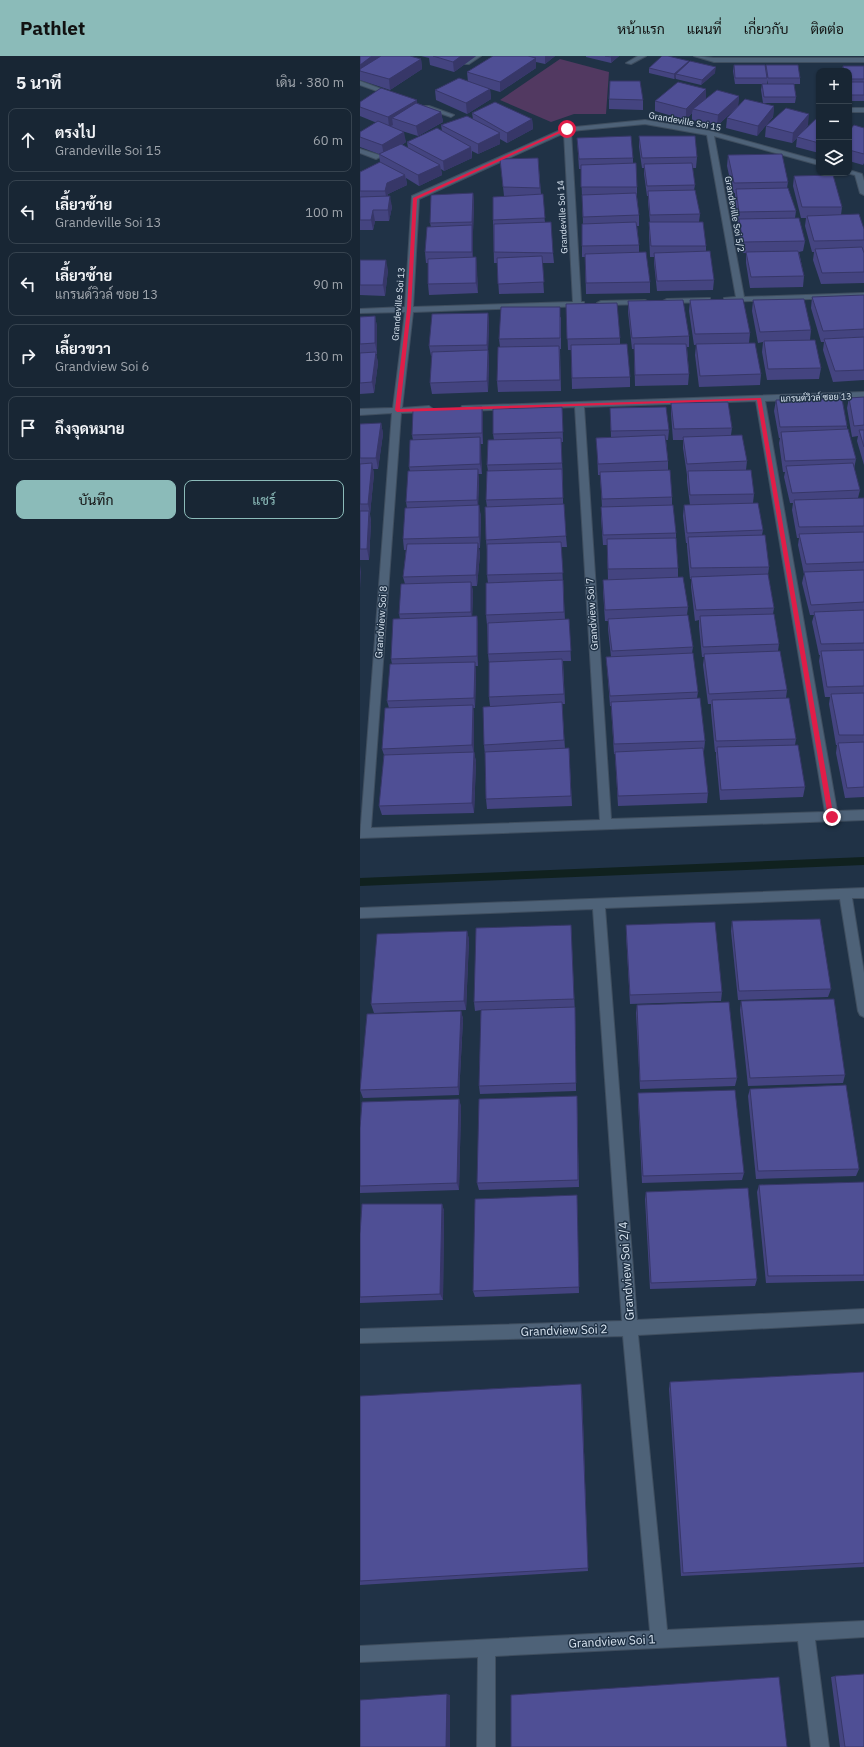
<!DOCTYPE html>
<html lang="th">
<head>
<meta charset="utf-8">
<style>
	:root { --surface:#182634; --page:#212e3c; --text:#f1f3f6; --muted:#9fa5ac; --line:#36434f; --accent:#8bbbb9 }
	body { margin:0; font-family:"IBM Plex Sans",Sarabun,sans-serif; background:var(--page); color:var(--text) }
	.controls { position:absolute; right:12px; top:12px; display:grid; overflow:hidden; border-radius:8px; box-shadow:0 1px 3px #0004 }
	.controls button { width:36px; height:36px; display:grid; place-items:center; padding:0; border:0; border-bottom:1px solid var(--line); background:var(--surface); color:var(--text); font:20px sans-serif }
	.stop { position:absolute; width:12px; height:12px; margin:-9px; border:3px solid #e11d48; border-radius:50%; background:#fff }
	.stop.end { background:#e11d48; border-color:#fff; box-shadow:0 1px 4px #0008 }
	.list { margin:0; padding:0; list-style:none }
	h2 { display:flex; justify-content:space-between; align-items:center; height:52px; margin:0; padding:0 16px; font-size:17px }
	h2 small { font-size:13px; font-weight:400; color:var(--muted) }
	.list li { display:grid; grid-template-columns:26px 1fr auto; gap:12px; align-items:center; box-sizing:border-box; height:64px; margin:0 8px 8px; padding:0 8px; border:1px solid var(--line); border-radius:8px }
	.list b { display:block; font-size:15px; white-space:nowrap }
	.list p { margin:0; font-size:13px; white-space:nowrap; color:var(--muted) }
	.list em { font-size:13px; font-style:normal; color:var(--muted) }
	.actions { display:flex; gap:8px; padding:12px 16px }
	.actions a { flex:1; padding:9px 0; border:1px solid var(--accent); border-radius:8px; text-align:center; font-size:14px; color:var(--accent) }
	.actions .main { background:var(--accent); color:#111 }
	.icon { flex:none; width:22px; height:22px; fill:none; stroke:currentColor; stroke-width:2; stroke-linecap:round; stroke-linejoin:round }
	.map { position:relative; flex:none; width:504px; height:1691px; overflow:hidden }
	header { display:flex; align-items:center; gap:24px; box-sizing:border-box; height:56px; padding:0 20px; background:var(--accent); color:#111 }
	header strong { font-size:19px }
	nav { display:flex; gap:22px; margin-inline-start:auto; font-size:14px }
	main { display:flex }
	aside { flex:1; background:var(--surface) }
	.map>svg:first-child { display:block }
	.green { fill:#523961 }
	.lines { fill:none; stroke-linecap:round; stroke-linejoin:round }
	.stream { fill:#10211f; fill-rule:evenodd }
	.minor-casing { stroke:#3f4e5f; stroke-width:2 }
	.minor { fill:#4e6278; fill-rule:evenodd }
	.wall { fill:#444480 }
	.shaded-wall { fill:#373768 }
	.building { fill:#4f4f95; stroke:#373768 }
	.route { fill:#e11d48 }
	.labels { text-anchor:middle; dominant-baseline:central; stroke-width:3; stroke-linejoin:round; paint-order:stroke }
	.far-street-label { font-size:9px; fill:#dae6f2; stroke:#203246 }
	.street-label { font-size:10px; fill:#dae6f2; stroke:#203246 }
	.near-street-label { font-size:12px; fill:#dae6f2; stroke:#203246 }
</style>
</head>
<body>
<header>
<strong>Pathlet</strong>
<nav><a>หน้าแรก</a><a>แผนที่</a><a>เกี่ยวกับ</a><a>ติดต่อ</a></nav>
</header>
<main>
<aside>
<h2>5 นาที<small>เดิน · 380 m</small></h2>
<ul class="list">
<li><svg class="icon" aria-label="ahead" viewBox="0 0 24 24"><path d="M12 20V5M6 11l6-6 6 6"/></svg><div><b>ตรงไป</b><p>Grandeville Soi 15</p></div><em>60 m</em></li>
<li><svg class="icon" aria-label="left" viewBox="0 0 24 24"><path d="M17 20v-9H6M10 6l-5 5 5 5"/></svg><div><b>เลี้ยวซ้าย</b><p>Grandeville Soi 13</p></div><em>100 m</em></li>
<li><svg class="icon" aria-label="left" viewBox="0 0 24 24"><path d="M17 20v-9H6M10 6l-5 5 5 5"/></svg><div><b>เลี้ยวซ้าย</b><p>แกรนด์วิวล์ ซอย 13</p></div><em>90 m</em></li>
<li><svg class="icon" aria-label="right" viewBox="0 0 24 24"><path d="M7 20v-9h11M14 6l5 5-5 5"/></svg><div><b>เลี้ยวขวา</b><p>Grandview Soi 6</p></div><em>130 m</em></li>
<li><svg class="icon" aria-label="arrive" viewBox="0 0 24 24"><path d="M6 21V4h12l-3 4 3 4H6"/></svg><div><b>ถึงจุดหมาย</b></div></li>
</ul>
<div class="actions"><a class="main">บันทึก</a><a>แชร์</a></div>
</aside>
<div class="map">
<svg width="504" height="1691" viewBox="0 0 504 1691">
	<rect width="100%" height="100%" fill="#203246"/>
	<!-- green -->
	<path class="green" d="M200,3L249,16L246,58H214L191,66L140,44Z"/>
	<g class="lines">
		<!-- stream -->
		<path class="stream" d="M504,801V809L0,830V822Z"/>
		<defs>
			<path id="minor" d="M114,0H121L109,8H105V6Z
				M278,0H286L271,8L266,7Z
				M334,0L354,2H504V6H354Z
				M0,25L35,38L36,39L31,40L0,29Z
				M65,50H69L94,59L91,61L65,52Z
				M489,52H504V56H489Z
				M285,64L350,75L459,105V109L354,80L384,241L504,237V241L364,246V242L376,241L347,79L285,68L211,75L221,246H224V250L53,256L42,352L69,350L73,353L69,356L41,357L11,772L240,764L215,351L105,355L102,354L101,352L102,350L504,336V342L405,345L477,755L504,754V764L0,782L32,357L0,359V353L33,352L45,256L0,257V253L45,251L52,140L205,72ZM204,77L213,246L53,251L59,143ZM396,345L465,756L251,763L224,351Z
				M0,93L19,99L20,101L16,103L0,97Z
				M489,114L502,118L504,125V139L500,137L495,119L486,117H489Z
				M347,242H350V246L307,247L303,245L307,243Z
				M285,244L289,246L288,248L241,249L237,247L241,245Z
				M504,832V842H492L504,917V961L500,959L498,955L480,843L245,852L277,1264L504,1253V1267L278,1279L307,1574L504,1565V1581L455,1584L469,1691H451L438,1585L135,1600V1691H117L118,1601L0,1606V1590L290,1575L263,1280L0,1287V1273L262,1265L233,853L0,862V852Z"/>
		</defs>
		<!-- minor casing -->
		<use href="#minor" class="minor-casing"/>
		<!-- minor -->
		<use href="#minor" class="minor"/>
	</g>
	<!-- wall -->
	<path class="wall" d="M0,0L61,3L62,13L30,34L0,24Z
		M61,0H116L94,16L70,9L69,2Z
		M133,0H195L185,8L176,6V12L140,36L130,33L131,43L107,58L76,44L75,34L108,26L107,16Z
		M226,0H259L251,7L226,1Z
		M329,6L355,17L341,29L316,23V22L314,23L289,17V12Z
		M374,9L406,14V9L440,22V28H434L436,41L435,47H403L401,34L402,28H408L407,24V28H375L373,15Z
		M483,10H504V45H489V15H482Z
		M346,33V43L379,40L378,50H414L413,61L397,80L366,72L367,62L373,55L357,70L332,64V57L326,64L295,55V45Z
		M249,43L283,44V54L249,53Z
		M57,44V47L81,56L83,66L58,80L42,75L46,86L42,89L48,92L47,86L82,75L81,69L113,63L112,57L172,63L173,73L147,87L140,83V88L118,98L112,95V102L84,115L81,113L82,119L59,130L46,122L47,129L28,138V140L32,151L29,165H15L13,174H0V116L20,106L19,98L0,91V76L17,67L0,60V46Z
		M459,60V97L436,91L437,82L432,87L405,81L406,70L448,69L441,78Z
		M504,72V107L503,109L489,105V75Z
		M279,80L337,101L336,112H332L335,129L334,134L340,158L339,166L346,190V195L354,224L353,234L297,235L294,207V201H290L289,177V166H290L288,146V140H287L284,118V112H282L279,91Z
		M217,82L273,102V107L277,131V141L279,159V170H277L279,189V196L290,226V237L226,238L225,201H222V168H223L222,142L221,113H219Z
		M368,99L428,126L427,132L436,155L435,162L445,185L443,195L439,196L444,220L443,231L390,232L386,207V197H383L378,174L379,167H378L375,144V137H373L367,110Z
		M178,102L181,138L185,166L193,197L194,207H182L184,237L139,238L137,207H134L133,164L144,140L140,103Z
		M434,120L482,151L481,159L504,173V195H503L504,197V227L461,228L453,204L454,196H452L445,170L446,162H441L433,130Z
		M113,137L114,148L113,176V201H116L118,237L69,239L68,228V207H66L65,196L71,171L70,167Z
		M0,204L28,214L25,240L0,239Z
		M504,239V324L473,326L463,294L464,286H461L451,252L452,241Z
		M330,244L390,277L389,287L401,318L400,329L339,331L335,299L336,289H334L329,255Z
		M393,244L451,274L450,284L461,312L459,323L407,324L402,296L403,286L398,287L392,255Z
		M268,245L329,280V291H327L329,318L328,329L275,330L274,293H272L268,256Z
		M206,248L260,282V288L270,321V331L212,333L211,294H208Z
		M128,257L129,267L128,294L129,305L128,336L72,338L70,327L72,300H71L69,290Z
		M15,260L17,271V298H16L18,307L14,337L0,338V261Z
		M201,261V293H200L201,335L138,336L137,325L140,291L139,283Z
		M504,341V409L497,385L498,380L492,381L487,352L489,342Z
		M416,344L487,370V373L496,403L494,413L500,434L498,442H504V741L485,742L476,697L477,689H476L469,648L470,641H465L459,605L460,599H459L452,566L454,559H450L442,527L444,518L438,489L439,482H437L432,454L433,447H430L424,421L425,416H423L419,387L420,382H419L414,355Z
		M311,347L372,372L371,379L387,405L386,414L394,438L393,447L403,474L402,479L409,511L408,519L414,552L413,558L419,588L418,595L427,634L426,642L436,683L435,689L445,731L443,741L360,744L356,701V696H355L351,655V648H348L343,609L344,601H342L339,571V564L335,565L331,531V523H330L327,491V487H326L323,460L324,449H330L327,426V419L323,392V384H313L311,358Z
		M122,351L123,362V388H120L122,418H118L119,424L118,449L121,460L120,492H119L120,498L117,530H112L113,537L112,561L117,560L118,571V610H115L116,616L115,652H113L114,659V696L116,706L114,757L22,759L19,750L24,699L22,693L29,652L27,645L32,608L31,603L40,563L39,558L45,528L43,521L46,494H44L43,483L47,452L46,446L50,415L49,411L53,384L52,379Z
		M202,351L203,386H201L203,424V448L207,491H201L205,564L209,563L211,605H203L205,648H202L205,693L209,692L212,750L127,753L126,743L125,699L124,689L130,650L129,641V607L128,598L127,569L126,559L128,527L127,519V494L126,484L127,451L126,444L128,415L127,409L134,384L133,378Z
		M250,352L309,374L308,384H306L308,405V414L312,441V449L316,477V482L318,512V521L328,551L327,559L333,591L332,597L338,636L337,642L345,685L344,695H343L348,737L347,747L258,750L255,698H254L251,650H250L247,611L246,601H251L248,573V565H245L243,535V524H248L247,489H243L241,462V451H242L240,419H238L237,393L236,382L251,381Z
		M21,367L23,378L18,413H13L14,418L10,458L11,466L9,504H0V368Z
		M372,865L471,933L468,941L378,944L371,875Z
		M211,869L215,959L216,1035L120,1038L119,1030L121,954L115,955L114,946Z
		M266,869L362,936L361,945L270,948L266,878Z
		M107,875L109,884L106,954L14,957L11,948Z
		M381,945L485,1019L483,1027L388,1030L380,954Z
		M277,949L377,1022L375,1030L280,1033L276,957Z
		M101,955L103,963L99,1039L3,1042L0,1034Z
		M390,1033L499,1113L496,1120L396,1123L388,1040Z
		M278,1037L384,1117L382,1124L282,1127L278,1045Z
		M99,1043L101,1051L99,1134L0,1137V1072Z
		M217,1048L219,1131L119,1134L117,1127Z
		M504,1126V1225L406,1227L397,1136L399,1129Z
		M286,1136L397,1223L395,1230L290,1233L285,1143Z
		M217,1146L219,1237L115,1241L113,1235Z
		M82,1148L84,1155L83,1244L0,1247V1178Z
		M504,1316V1511L321,1520L309,1333L310,1326Z
		M222,1335L228,1515L0,1529V1340Z
		M475,1620L504,1691H480L471,1621Z"/>
	<!-- shaded-wall -->
	<path class="shaded-wall" d="M12,0H23L0,15V9Z
		M101,0H116L94,16L93,6Z
		M185,0H195L185,8Z
		M252,0H259L251,7V1Z
		M176,2V12L140,36V26Z
		M61,3L62,13L30,34L29,23Z
		M329,5L328,11L316,18V22L314,23V18Z
		M356,11L355,17L341,29L342,24Z
		M130,33L131,43L107,58L106,47Z
		M346,33V43L333,53L332,57L326,64V53Z
		M379,40L378,50L357,70L358,59Z
		M57,44L58,54L32,62L33,69L29,71L28,61Z
		M414,50L413,61L397,80L398,70Z
		M81,56L83,66L58,80L56,70Z
		M449,58L448,69L432,87L433,77Z
		M172,63L173,73L147,87V77Z
		M44,76L46,86L24,100L22,89Z
		M140,77V88L118,98V88Z
		M111,91L112,102L84,115L83,105Z
		M80,109L82,119L59,130L58,119Z
		M45,119L47,129L28,138L27,146L25,135L27,127Z
		M113,137L114,148L113,176V206L112,196V166Z
		M30,140L32,151L29,165L28,154Z
		M13,154L15,165L13,174L11,164Z
		M116,201L117,212L118,237L116,227Z
		M26,204L28,214L25,240L23,229Z
		M128,257L129,267L128,299L127,289Z
		M15,260L17,271V298L15,287Z
		M128,294L129,305L128,336L127,325Z
		M16,296L18,307L14,337L12,326Z
		M122,351L123,362V388L122,377Z
		M21,367L23,378L18,413L16,402Z
		M120,381L121,392L122,418L120,408Z
		M12,407L14,418L10,458L8,448Z
		M118,413L119,424L118,454L117,444Z
		M119,449L121,460L120,492L119,481Z
		M9,455L11,466L9,504L7,493Z
		M118,487L120,498L117,530L116,519Z
		M0,509L1,516L0,533Z
		M111,526L113,537L112,566L111,556Z
		M117,560L118,571V610L117,600Z
		M115,606L116,616L115,652L114,642Z
		M113,649L114,659V699L112,689Z
		M114,696L116,706L114,757L112,747Z
		M107,875L109,884L106,954L104,945Z
		M101,955L103,963L99,1039L98,1031Z
		M99,1043L101,1051L99,1134L97,1127Z
		M82,1148L84,1155L83,1244L80,1238Z
		M221,1328L222,1335L228,1515V1512Z
		M87,1638L90,1639V1691H86Z"/>
	<!-- building -->
	<path class="building" d="M0,0H12L0,9Z
		M21,0H50L61,3L29,23L0,15V13Z
		M73,0H101L93,6Z
		M133,0H168L176,2L140,26L107,16Z
		M245,0H252L251,1Z
		M302,0H308L329,5L314,18L289,12Z
		M330,5L356,11L342,24L316,18Z
		M374,9H405L407,22H375Z
		M406,9H438L440,22H408Z
		M483,10H504V23H489V15H484Z
		M99,22L130,33L106,47L75,34Z
		M250,25H280L283,44L249,43Z
		M318,26L346,33L326,53L295,45Z
		M489,26H504V39H489Z
		M402,28H434L436,41H404Z
		M21,32L57,44L28,61L0,51V46Z
		M357,34L379,40L358,59L333,53Z
		M385,43L414,50L398,70L367,62Z
		M135,46L172,63L147,77L112,57Z
		M56,47L81,56L56,70L32,62Z
		M426,52L449,58L433,77L406,70Z
		M107,60L140,77L118,88L81,69Z
		M459,60V87L437,81Z
		M18,65L44,76L22,89L0,81V76Z
		M494,69L504,72V98L489,94V75Z
		M77,72L111,91L83,105L47,86Z
		M271,80L273,102L219,103L217,82Z
		M279,80H335L337,101L282,102Z
		M41,88L80,109L58,119L19,98Z
		M422,98L428,126L374,127L368,99Z
		M178,102L180,132L143,131L140,103Z
		M20,106L45,119L27,127L25,135H0V116Z
		M276,107L277,131H221V109Z
		M332,107L335,129L287,130L284,108Z
		M473,119L482,151H442L434,120Z
		M428,132L436,155L379,156L376,133Z
		M335,134L340,158L290,159L288,135Z
		M113,137L112,166L70,167L71,139Z
		M276,137L279,159L223,161L222,139Z
		M183,138L185,162L133,164V141Z
		M30,140L28,154H13L11,164H0V141Z
		M499,158L504,173V184L454,185L447,160Z
		M439,162L445,185L383,186L379,163Z
		M191,166L193,197L134,196V168Z
		M276,166L279,189L222,190V168Z
		M289,166H343L346,190H291Z
		M112,169V196H65L67,171Z
		M502,191L504,197V216L462,217L455,193Z
		M350,195L354,224L297,225L294,197Z
		M438,195L444,220L391,221L386,196Z
		M286,196L290,226L226,227L225,198Z
		M182,200L184,226L138,228L137,202Z
		M116,201V227L68,228V203Z
		M0,204H26L23,229H0Z
		M504,239V273L463,275L452,241Z
		M383,243L390,277L335,278L330,244Z
		M444,243L451,274L400,276L393,244Z
		M323,244L329,280L272,282L268,245Z
		M257,247L260,282L207,283L206,248Z
		M141,251H200V282L139,283Z
		M128,257L127,289L69,290L72,258Z
		M15,260V287L0,288V261Z
		M504,281V314L475,315L464,283Z
		M455,284L461,312L408,313L404,285Z
		M395,287L401,318L340,320L336,288Z
		M267,288L270,321L212,322L211,289Z
		M274,288H326L329,318L275,319Z
		M199,290L200,324L137,325L138,291Z
		M128,294L127,325L70,327L72,296Z
		M16,296L12,326L0,327V297Z
		M504,341V369L494,370L489,342Z
		M482,343L487,370L420,371L416,344Z
		M368,346L372,372L314,373L311,347Z
		M122,351V377L52,379L53,354Z
		M202,351L203,376L133,378V353Z
		M306,351L309,374L251,375L250,352Z
		M21,367L16,402H0V368Z
		M488,373L496,403L425,405L421,376Z
		M499,374H504V391Z
		M305,379L308,405L238,408L236,382Z
		M382,379L387,405L327,408L323,381Z
		M120,381V408L49,411L50,384Z
		M201,382L202,407L127,409L128,384Z
		M12,407L8,448H0V408Z
		M493,407L500,434L432,437L426,410Z
		M118,413L117,444L46,446L48,415Z
		M202,413L203,442L126,444L127,415Z
		M310,414L312,441L242,443L240,416Z
		M391,414L394,438L330,439L328,415Z
		M504,442V470L439,471L434,444Z
		M398,447L403,474L327,477L324,449Z
		M204,448L206,480L126,484L125,451Z
		M119,449V481L43,483L45,452Z
		M313,449L316,477L243,479L241,451Z
		M0,455H9L7,493H0Z
		M504,476V506L446,508L439,478Z
		M405,479L409,511L331,512L328,481Z
		M316,482L318,512L248,513L247,483Z
		M201,486L203,517L127,519V488Z
		M118,487L116,519L43,521L47,488Z
		M504,514V546L451,549L444,516Z
		M408,518L414,552L336,554L331,521Z
		M323,521L328,551L245,554L243,524Z
		M203,524L204,556L126,559V527Z
		M111,526V556L39,558L41,528Z
		M504,554V587L461,588L454,556Z
		M414,558L419,588L343,591L340,560Z
		M328,559L333,591L252,595L248,563Z
		M117,560V600L31,603L33,563Z
		M209,563L211,595L128,598V567Z
		M504,594V630L467,631L461,595Z
		M420,595L427,634L349,638L344,598Z
		M333,597L338,636L250,640L246,601Z
		M202,603L204,638L129,641V606Z
		M115,606L114,642L27,645L30,608Z
		M504,637V679H479L471,638Z
		M340,642L345,685L254,688L251,646Z
		M429,642L436,683L356,685L352,644Z
		M202,646L204,684L124,689L123,651Z
		M113,649L112,689L22,693L25,652Z
		M504,686V731L487,732L478,687Z
		M438,689L445,731L361,734L357,691Z
		M209,692L211,740L126,743L125,696Z
		M343,692L348,737L258,740L255,696Z
		M114,696L112,747L19,750L24,699Z
		M460,863L471,933L379,935L372,865Z
		M355,866L362,936L270,939L266,869Z
		M211,869L214,943L114,946L116,872Z
		M107,875L104,945L11,948L17,878Z
		M474,943L485,1019L390,1022L381,945Z
		M369,946L377,1022L280,1025L277,949Z
		M215,951L216,1027L119,1030L121,954Z
		M101,955L98,1031L0,1034L7,958Z
		M486,1029L499,1113L398,1115L390,1033Z
		M375,1034L384,1117L283,1120L278,1037Z
		M217,1040L218,1124L117,1127L119,1043Z
		M99,1043L97,1127L0,1130V1072L2,1046Z
		M504,1126V1219L408,1220L399,1129Z
		M388,1132L397,1223L291,1227L286,1136Z
		M217,1139L219,1231L113,1235L115,1143Z
		M2,1148H82L80,1238L0,1241V1178Z
		M504,1316V1507L323,1517L310,1326Z
		M221,1328L228,1512L0,1525V1340Z
		M504,1618V1691H485L475,1620Z
		M419,1621L427,1691H151V1639Z
		M87,1638L86,1691H0V1644Z"/>
	<!-- route -->
	<path class="route" d="M206,72L209,73L57,143L51,253L40,353L401,342L474,763H469L468,761L397,344L37,356L35,354L47,253L53,142Z"/>
	<g class="labels">
		<!-- far-street labels -->
		<g class="far-street-label">
			<text transform="translate(325 65) rotate(10)">Grandeville Soi 15</text>
			<text transform="translate(375 158) rotate(80)">Grandeville Soi 5/2</text>
			<text transform="translate(202 161) rotate(-93)">Grandeville Soi 14</text>
			<text transform="translate(38 248) rotate(-85)">Grandeville Soi 13</text>
			<text transform="translate(456 341) rotate(-2)">แกรนด์วิวล์ ซอย 13</text>
		</g>
		<!-- street labels -->
		<g class="street-label">
			<text transform="translate(232 558) rotate(-94)">Grandview Soi 7</text>
			<text transform="translate(21 566) rotate(-86)">Grandview Soi 8</text>
		</g>
		<!-- near-street labels -->
		<g class="near-street-label">
			<text transform="translate(266 1215) rotate(-94)">Grandview Soi 2/4</text>
			<text transform="translate(204 1274) rotate(-2)">Grandview Soi 2</text>
			<text transform="translate(252 1585) rotate(-3)">Grandview Soi 1</text>
		</g>
	</g>
</svg>
<div class="controls">
<button>+</button>
<button>−</button>
<button><svg class="icon" aria-label="layers" viewBox="0 0 24 24"><path d="M12 4l9 5-9 5-9-5zM3 14l9 5 9-5"/></svg></button>
</div>
<div class="stop" style="left:207px;top:73px"></div>
<div class="stop end" style="left:472px;top:761px"></div>
</div>
</main>
</body>
</html>
